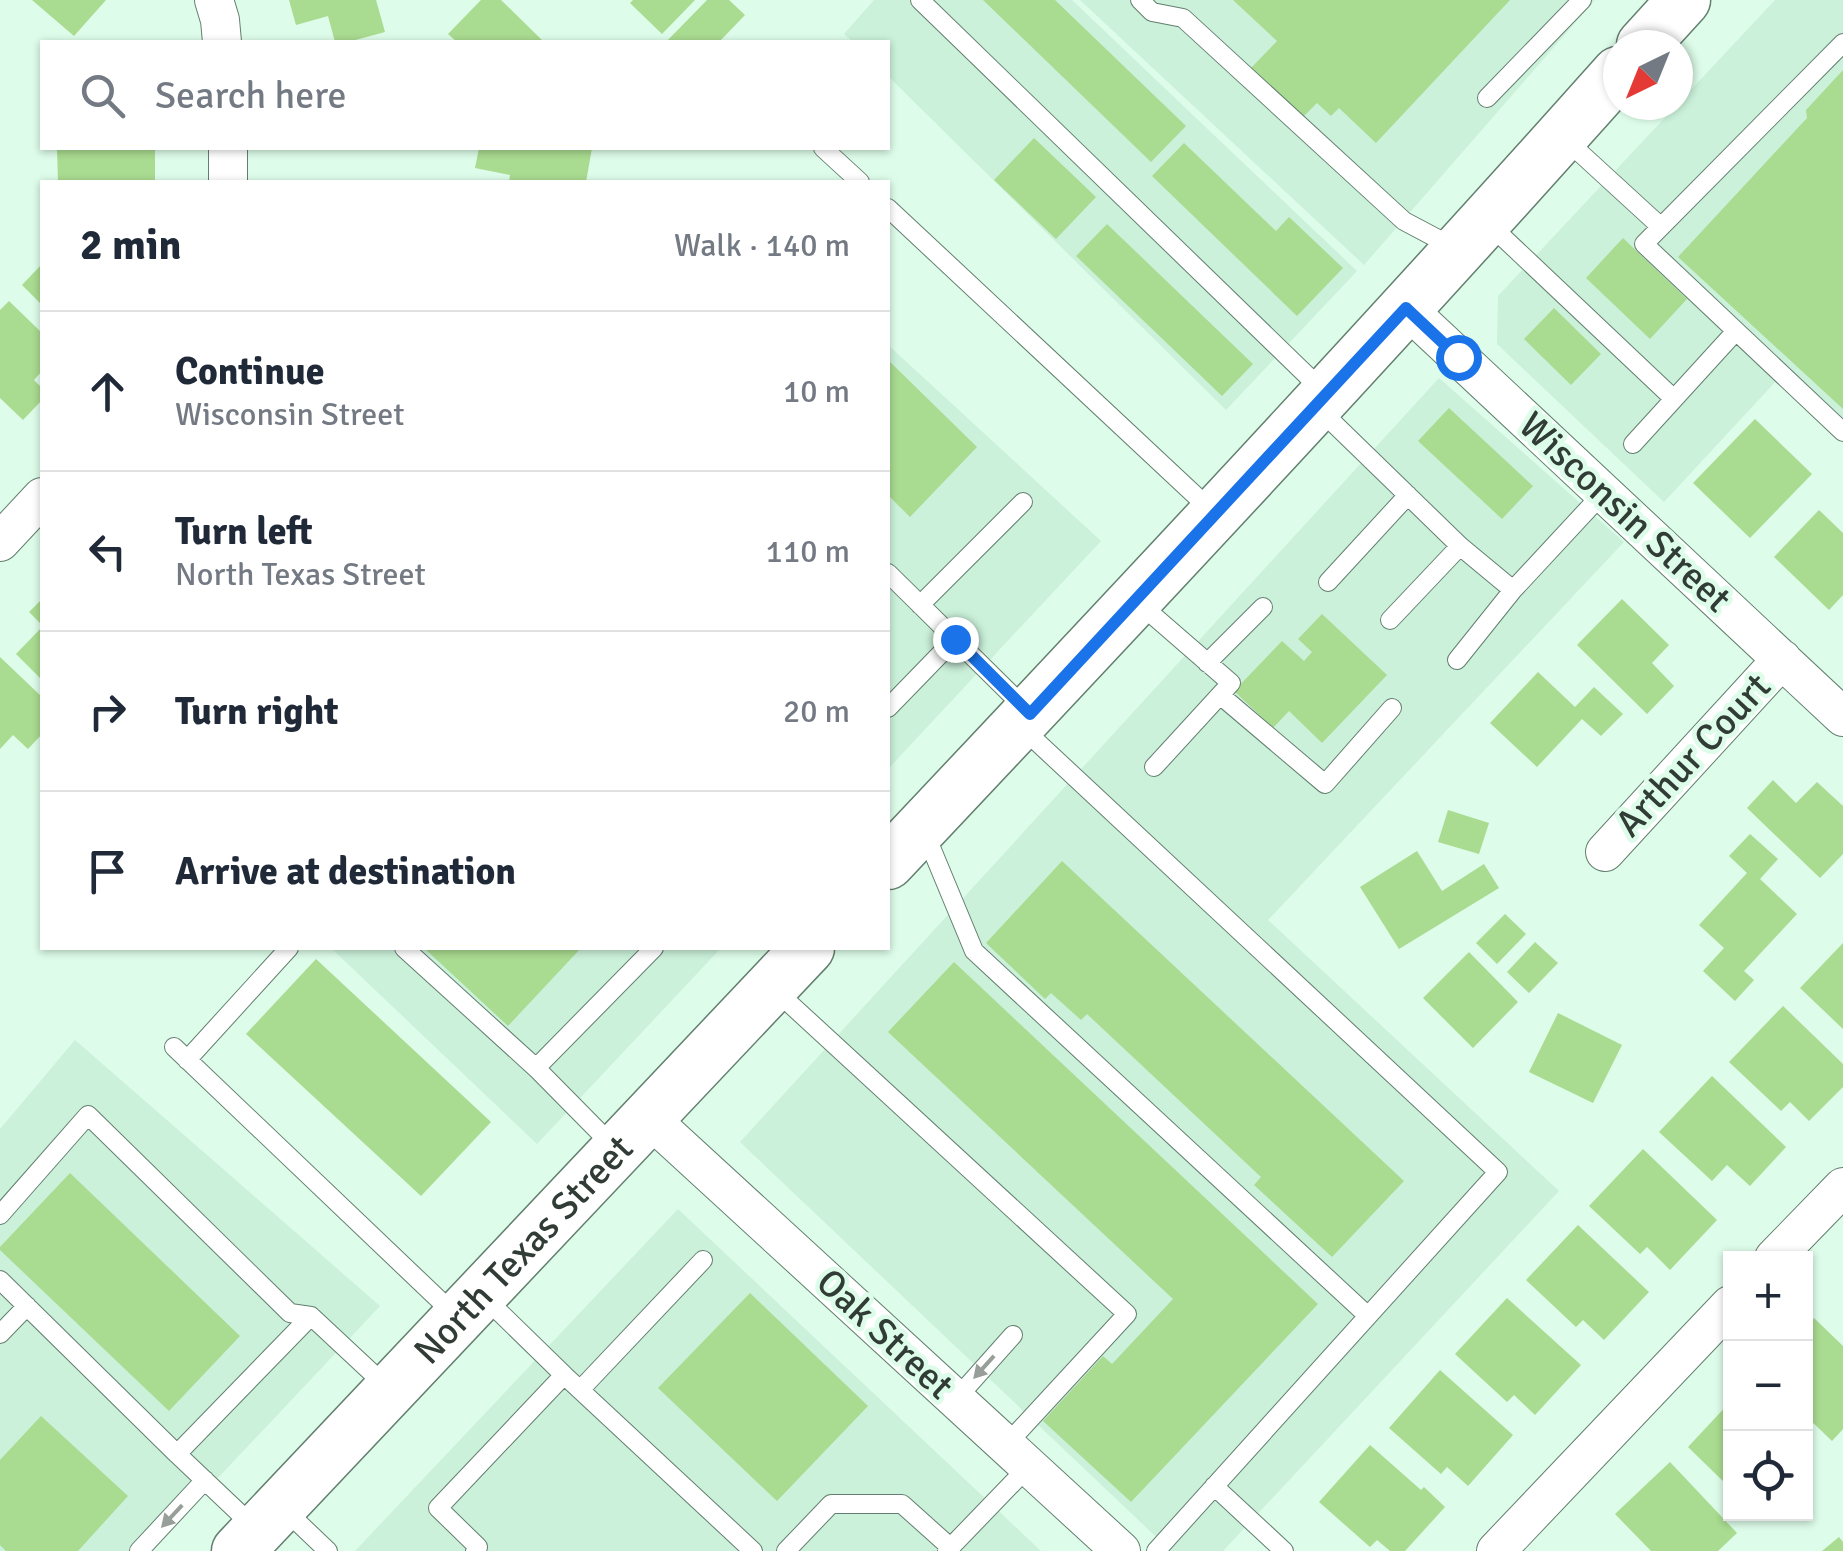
<!DOCTYPE html>
<html lang="en">
<head>
<meta charset="utf-8">
<style>
	:root { --surface:#fff; --page:#f6f6f7; --text:#1f2937; --muted:#747a83; --line:#e0e1e3 }
	body { margin:0; font-family:Signika,sans-serif; background:var(--page); color:var(--text) }
	.controls { position:absolute; right:30px; bottom:30px; display:grid; overflow:hidden; border-radius:0px; box-shadow:0 2px 8px #0004 }
	.controls button { width:90px; height:90px; display:grid; place-items:center; padding:0; border:0; border-bottom:2px solid var(--line); background:var(--surface); color:var(--text); font:50px sans-serif }
	.compass { position:absolute; left:1603px; top:30px; width:90px; height:90px; border-radius:50%; background:var(--surface); box-shadow:0 2px 8px #0004; rotate:223deg }
	.stop { position:absolute; width:30px; height:30px; margin:-22px; border:8px solid #1a73e8; border-radius:50%; background:#fff }
	.stop.end { background:#1a73e8; border-color:#fff; box-shadow:0 2px 10px #0008 }
	.list { margin:0; padding:0; list-style:none }
	h2 { display:flex; justify-content:space-between; align-items:center; height:130px; margin:0; padding:0 40px; font-size:42px }
	h2 small { font-size:32px; font-weight:400; color:var(--muted) }
	.list li { display:grid; grid-template-columns:65px 1fr auto; gap:30px; align-items:center; box-sizing:border-box; height:160px; padding:0 40px; border-top:2px solid var(--line) }
	.list b { display:block; font-size:38px; white-space:nowrap }
	.list p { margin:0; font-size:32px; white-space:nowrap; color:var(--muted) }
	.list em { font-size:32px; font-style:normal; color:var(--muted) }
	.icon { flex:none; width:55px; height:55px; fill:none; stroke:currentColor; stroke-width:2; stroke-linecap:round; stroke-linejoin:round }
	.map { position:relative; flex:none; width:1843px; height:1551px; overflow:hidden }
	.search { position:absolute; background:var(--surface); box-shadow:0 2px 8px #0004; left:40px; top:40px; width:850px; height:110px; display:flex; align-items:center; gap:25px; box-sizing:border-box; padding:0 35px; border-radius:0px; color:var(--muted); font-size:38px }
	.panel { position:absolute; background:var(--surface); box-shadow:0 2px 8px #0004; left:40px; top:180px; width:850px; height:770px; border-radius:0px }
	.map>svg:first-child { display:block }
	.built { fill:#cbf1da }
	.building { fill:#a9db90 }
	.lines { fill:none; stroke-linecap:round; stroke-linejoin:round }
	.lane-casing { stroke:#637f6f; stroke-width:20 }
	.street-casing { stroke:#637f6f; stroke-width:40 }
	.secondary-casing { stroke:#637f6f; stroke-width:55 }
	.lane { stroke:#fff; stroke-width:18 }
	.street { stroke:#fff; stroke-width:38 }
	.secondary { stroke:#fff; stroke-width:52 }
	.oneway { fill:#989e9a }
	.route { stroke:#1a73e8; stroke-width:12 }
	.labels { text-anchor:middle; dominant-baseline:central; stroke-width:9; stroke-linejoin:round; paint-order:stroke }
	.street-label { font-size:38px; fill:#303c35; stroke:#ddfce9 }
</style>
</head>
<body>
<div class="map">
<svg width="1843" height="1551" viewBox="0 0 1843 1551">
	<rect width="100%" height="100%" fill="#ddfce9"/>
	<!-- built -->
	<path class="built" d="M874,0H1072L1357,271L1226,410L888,76V42H853L844,34Z
		M1080,0H1595L1364,265Z
		M1775,0H1843V441L1777,380L1664,502L1497,344L1498,296Z
		M888,345L1101,541L888,769Z
		M1439,378L1624,542L1268,920L1559,1191L1223,1551H1171L740,1142Z
		M331,948H721L537,1144Z
		M75,1040L380,1306L149,1551H0V1129Z
		M678,1209L1041,1551H355Z"/>
	<!-- building -->
	<path class="building" d="M32,0H106L74,36Z
		M289,0H376L385,32L348,42H335L328,16L296,25Z
		M481,0H501L544,42H457L448,34Z
		M633,0H695L662,34L630,3Z
		M707,0H729L745,15L719,42H666Z
		M983,0H1055L1186,126L1151,162Z
		M1233,0H1510L1376,143L1339,108L1331,116L1317,103L1302,118L1250,69L1277,41Z
		M1843,70V409L1678,257L1807,118L1806,110Z
		M1034,138L1096,197L1056,239L994,180Z
		M1184,143L1276,231L1289,217L1343,268L1297,316L1152,176Z
		M57,148H155V182H58Z
		M479,148H592L586,182L556,181L555,182H509L510,175L475,168Z
		M1107,224L1253,364L1222,396L1076,256Z
		M1623,238L1687,299L1650,339L1586,278Z
		M42,264V305L22,285Z
		M9,301L42,333V371L34,380L42,388V400L23,420L0,398V310Z
		M1554,308L1601,354L1571,385L1524,339Z
		M888,360L977,447L910,517L888,495Z
		M1449,408L1533,486L1502,519L1418,441Z
		M1755,419L1812,474L1750,538L1693,483Z
		M1819,510L1843,533V595L1829,610L1774,557Z
		M42,599V625L29,612Z
		M1622,599L1669,645L1652,663L1674,686L1647,714L1577,645Z
		M1322,614L1387,675L1322,743L1289,711L1273,728L1234,691L1282,641L1304,661L1312,652L1298,639Z
		M42,627V680L16,654Z
		M0,657L42,697V734L28,749L13,735L0,749Z
		M1538,672L1575,707L1594,687L1623,714L1601,736L1582,719L1537,767L1490,723Z
		M1773,780L1796,803L1817,782L1843,806V854L1820,878L1747,808Z
		M1448,810L1489,823L1479,854L1438,842Z
		M1750,834L1778,859L1760,879L1797,914L1744,971L1754,980L1735,1001L1703,971L1724,948L1699,925L1747,873L1729,856Z
		M1417,851L1442,891L1484,864L1499,888L1399,949L1360,887Z
		M1062,861L1404,1181L1332,1257L1254,1185L1261,1177L1087,1014L1081,1020L1051,993L1045,999L986,943Z
		M1505,914L1526,934L1497,964L1476,943Z
		M1535,942L1558,963L1529,993L1507,972Z
		M1843,943V1029L1800,988Z
		M424,948H581L508,1026Z
		M1469,952L1518,1002L1473,1048L1423,998Z
		M316,959L491,1122L421,1196L246,1034Z
		M954,962L1318,1304L1131,1502L1043,1421L1103,1356L1112,1364L1173,1299L888,1032Z
		M1783,1006L1843,1064V1087L1809,1121L1790,1102L1781,1111L1729,1062Z
		M1558,1013L1622,1045L1593,1103L1529,1072Z
		M1712,1076L1786,1147L1750,1186L1727,1165L1712,1181L1659,1132Z
		M1643,1149L1717,1220L1670,1270L1647,1247L1640,1254L1589,1206Z
		M70,1173L240,1336L169,1411L0,1250V1247Z
		M1578,1225L1649,1292L1604,1340L1583,1320L1576,1327L1526,1280Z
		M750,1293L868,1406L777,1501L658,1388Z
		M1507,1298L1581,1365L1535,1415L1514,1395L1507,1402L1455,1354Z
		M1814,1318L1843,1346V1429L1832,1441L1806,1416V1327Z
		M1440,1370L1513,1435L1468,1486L1447,1467L1441,1474L1389,1428Z
		M1730,1402V1488L1688,1447Z
		M41,1416L128,1496L78,1551H6L0,1545V1460Z
		M1370,1445L1421,1490L1424,1487L1445,1507L1405,1551H1390L1377,1540L1370,1547L1319,1502Z
		M1670,1462L1737,1533L1718,1551H1651L1615,1514Z
		M1839,1537L1843,1542V1551H1822Z"/>
	<g class="lines">
		<defs>
			<path id="lane" d="M920,0L1323,391
				M1140,0L1152,12L1183,18L1404,221L1455,248
				M1843,43L1644,244L1843,432
				M1487,98L1582,0
				M1565,139L1661,227
				M823,148L860,182
				M888,208L1212,511
				M1490,225L1674,399L1736,331
				M1320,410L1460,546L1513,590L1604,492
				M1633,444L1674,399
				M888,573L1026,709
				M1328,582L1408,495
				M1140,604L1231,683L1154,767
				M920,605L1023,502
				M1390,620L1460,546
				M1457,660L1513,590
				M1207,663L1263,607
				M1220,695L1325,784L1392,708
				M888,708L955,639
				M1020,726L1498,1172L1156,1551
				M925,833L974,951L1368,1316
				M404,948L536,1068
				M775,990L1127,1314L1006,1445
				M174,1047L454,1314
				M187,1060L289,948
				M614,1147L536,1068L654,948
				M0,1215L88,1115L290,1313L311,1316L386,1386
				M0,1280L177,1454
				M0,1334L27,1306
				M564,1375L753,1551
				M580,1390L703,1260
				M956,1399L1013,1335
				M1214,1486L1284,1551
				M285,1510L328,1551
				M254,1527L177,1454L311,1316
				M139,1551L205,1480
				M475,1551L478,1547L438,1508L564,1375L485,1298
				M786,1551L831,1504H902L950,1547
				M947,1551L1029,1466"/>
			<path id="street" d="M214,0L220,20L222,42
				M228,182V148
				M1406,308L1843,717
				M0,542L42,497
				M1605,852L1782,659
				M648,1117L1121,1551
				M1774,1258L1843,1187
				M1496,1551L1730,1305"/>
			<g id="secondary">
				<path d="M1643,45L1684,0"/>
				<path d="M888,863C1134,602 1379,341 1618,73"/>
				<path id="s1" d="M238,1551L808,948"/>
			</g>
		</defs>
		<!-- lane casing -->
		<use href="#lane" class="lane-casing"/>
		<!-- street casing -->
		<use href="#street" class="street-casing"/>
		<!-- secondary casing -->
		<use href="#secondary" class="secondary-casing"/>
		<!-- lane -->
		<use href="#lane" class="lane"/>
		<!-- street -->
		<use href="#street" class="street"/>
		<!-- secondary -->
		<use href="#secondary" class="secondary"/>
	</g>
	<!-- one-way arrows -->
	<defs><path id="oneway-solid" d="M-6-.8H1V-3.2L6.5 0L1 3.2V.8H-6Z" transform="scale(2.5)"/></defs>
	<g class="oneway">
		<use href="#oneway-solid" transform="translate(984 1367) rotate(132)"/>
		<use href="#oneway-solid" transform="translate(172 1516) rotate(133)"/>
	</g>
	<g class="lines">
		<!-- route -->
		<path class="route" d="M955,639L1030,714L1406,308L1458,357"/>
	</g>
	<g class="labels">
		<!-- street labels -->
		<g class="street-label">
			<text transform="translate(1625 512) rotate(43)">Wisconsin Street</text>
			<text transform="translate(1693 755) rotate(-47)">Arthur Court</text>
			<text stroke="none"><textPath href="#s1" startOffset="415">North Texas Street</textPath></text>
			<text transform="translate(885 1334) rotate(43)">Oak Street</text>
		</g>
	</g>
</svg>
<div class="controls">
<button>+</button>
<button>−</button>
<button><svg class="icon" aria-label="locate" viewBox="0 0 24 24"><circle cx="12" cy="12" r="6"/><path d="M12 2v4M12 18v4M2 12h4M18 12h4"/></svg></button>
</div>
<svg class="compass" viewBox="-18 -18 36 36"><path d="M0-13l5 13h-10z" fill="#e53935"/><path d="M0 13l5-13h-10z" fill="#747a83"/></svg>
<div class="stop" style="left:1458px;top:357px"></div>
<div class="stop end" style="left:955px;top:639px"></div>
<div class="search"><svg class="icon" aria-label="search" viewBox="0 0 24 24"><circle cx="10" cy="10" r="6"/><path d="M15 15l6 6"/></svg>Search here</div>
<section class="panel">
<h2>2 min<small>Walk · 140 m</small></h2>
<ul class="list">
<li><svg class="icon" aria-label="ahead" viewBox="0 0 24 24"><path d="M12 20V5M6 11l6-6 6 6"/></svg><div><b>Continue</b><p>Wisconsin Street</p></div><em>10 m</em></li>
<li><svg class="icon" aria-label="left" viewBox="0 0 24 24"><path d="M17 20v-9H6M10 6l-5 5 5 5"/></svg><div><b>Turn left</b><p>North Texas Street</p></div><em>110 m</em></li>
<li><svg class="icon" aria-label="right" viewBox="0 0 24 24"><path d="M7 20v-9h11M14 6l5 5-5 5"/></svg><div><b>Turn right</b></div><em>20 m</em></li>
<li><svg class="icon" aria-label="arrive" viewBox="0 0 24 24"><path d="M6 21V4h12l-3 4 3 4H6"/></svg><div><b>Arrive at destination</b></div></li>
</ul>
</section>
</div>
</body>
</html>
